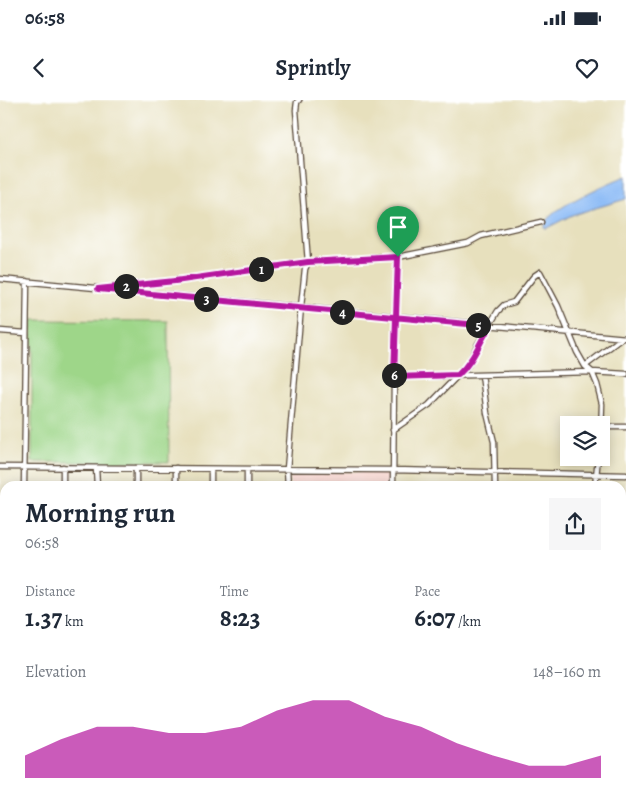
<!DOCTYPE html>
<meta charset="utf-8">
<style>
:root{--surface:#fff;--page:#f6f6f7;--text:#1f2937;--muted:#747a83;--accent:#b5179e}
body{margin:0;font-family:Alegreya,serif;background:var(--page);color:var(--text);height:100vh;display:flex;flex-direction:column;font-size:19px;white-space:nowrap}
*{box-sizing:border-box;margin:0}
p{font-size:16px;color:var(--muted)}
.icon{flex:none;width:28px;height:28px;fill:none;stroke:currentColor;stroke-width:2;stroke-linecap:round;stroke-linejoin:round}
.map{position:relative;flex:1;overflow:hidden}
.drawer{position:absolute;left:0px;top:381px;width:626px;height:321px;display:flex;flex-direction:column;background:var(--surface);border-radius:15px 15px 0 0;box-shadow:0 2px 12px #0003}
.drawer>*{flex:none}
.controls{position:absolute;left:560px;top:316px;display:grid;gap:10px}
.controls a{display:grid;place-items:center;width:50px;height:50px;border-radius:0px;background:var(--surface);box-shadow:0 2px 12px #0003;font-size:25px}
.pin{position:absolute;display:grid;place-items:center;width:42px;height:42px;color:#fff;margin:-51px -21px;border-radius:50% 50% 50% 0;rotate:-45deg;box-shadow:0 0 5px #0007}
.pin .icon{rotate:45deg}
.km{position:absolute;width:25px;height:25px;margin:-12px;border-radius:50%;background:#222;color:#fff;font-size:14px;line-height:25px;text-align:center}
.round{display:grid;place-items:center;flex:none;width:52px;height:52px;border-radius:0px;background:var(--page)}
.summary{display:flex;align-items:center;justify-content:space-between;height:85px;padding:0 25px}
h1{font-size:28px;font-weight:700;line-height:38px}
.stats{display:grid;grid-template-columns:repeat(3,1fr);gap:8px;height:85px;padding:5px 25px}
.stats div{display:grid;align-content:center}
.stats b{font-size:25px;font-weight:700}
.stats small{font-size:14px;font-weight:400}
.stats p{font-size:14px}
.chart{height:140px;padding:10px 25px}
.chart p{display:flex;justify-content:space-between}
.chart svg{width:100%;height:90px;margin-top:5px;fill:var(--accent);opacity:.7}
.status{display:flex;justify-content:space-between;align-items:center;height:35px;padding:0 25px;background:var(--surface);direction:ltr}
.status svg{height:14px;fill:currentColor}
header{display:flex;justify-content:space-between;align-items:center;height:65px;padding:0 25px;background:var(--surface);font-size:22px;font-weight:700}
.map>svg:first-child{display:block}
.built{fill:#f7d0c9}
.green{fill:#9ed689;stroke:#6c8054}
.water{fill:#8abaf6;stroke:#62728a}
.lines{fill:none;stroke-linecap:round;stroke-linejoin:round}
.minor-casing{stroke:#554536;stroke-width:7}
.minor{stroke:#fff;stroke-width:4.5}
.route-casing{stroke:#fff;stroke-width:10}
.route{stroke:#b5179e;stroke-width:6}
</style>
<div class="status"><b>06:58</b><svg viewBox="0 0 49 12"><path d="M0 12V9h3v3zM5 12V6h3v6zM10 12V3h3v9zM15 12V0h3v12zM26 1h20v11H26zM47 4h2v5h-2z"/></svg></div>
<header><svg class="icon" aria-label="back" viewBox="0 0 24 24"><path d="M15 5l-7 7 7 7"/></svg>Sprintly<svg class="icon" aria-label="heart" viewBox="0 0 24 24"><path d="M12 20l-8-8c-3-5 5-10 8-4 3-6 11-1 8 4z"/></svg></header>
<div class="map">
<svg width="626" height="702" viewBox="0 0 626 702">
<rect width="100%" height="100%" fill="#fff"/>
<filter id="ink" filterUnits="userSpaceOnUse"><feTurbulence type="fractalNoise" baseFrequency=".02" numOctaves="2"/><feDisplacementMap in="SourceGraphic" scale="10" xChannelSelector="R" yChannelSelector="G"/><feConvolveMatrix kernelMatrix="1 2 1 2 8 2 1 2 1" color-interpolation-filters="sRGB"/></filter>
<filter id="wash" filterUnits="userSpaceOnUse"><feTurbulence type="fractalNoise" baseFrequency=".0096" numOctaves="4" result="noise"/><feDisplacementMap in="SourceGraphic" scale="20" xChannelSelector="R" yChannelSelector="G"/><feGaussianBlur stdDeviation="1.12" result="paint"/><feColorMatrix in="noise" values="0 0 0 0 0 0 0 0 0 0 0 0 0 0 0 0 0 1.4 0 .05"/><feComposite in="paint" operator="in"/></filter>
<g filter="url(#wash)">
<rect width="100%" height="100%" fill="#e7e0bd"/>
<path class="built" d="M290,372H390L391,386H290Z"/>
<path class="green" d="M32,220L168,221L169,362H32Z"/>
<path class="water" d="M626,76V99L572,115L547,128H544C540,112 611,82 626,76Z"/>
</g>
<g filter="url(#ink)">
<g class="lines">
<defs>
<path id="minor" d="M0,179L626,238
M109,188L175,181L308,162L398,157L468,143L481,136L541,122
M0,231L26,233
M585,266L622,238
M482,275L487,313L494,342L495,386
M394,277L592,272L626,274
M602,327H626
M393,330L429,305L468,265L478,244L498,211L504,205L514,202L534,176L540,172L558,206L577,252L585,266L592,272L597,284L602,304L601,334
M0,367L393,370L626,375
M63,367V386
M96,368L97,386
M136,368V386
M211,369V386
M247,369V386
M24,386L27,181
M176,386V368
M288,386L287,369L301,207L305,169L308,162L296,10L297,2L299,0
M393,386L394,277L398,157
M595,386L598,358
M621,417L626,413
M0,421H5
M621,447H626
M0,472H5
M0,523H5
M621,531L626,512
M0,568L5,569
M621,572H626
M0,607H5
M621,611H626
M0,650H5
M621,654H626
M0,691H5
M621,696H626
M393,698V702
M22,702V698
M174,702V698
M349,702V698
M603,702V698"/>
</defs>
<use href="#minor" class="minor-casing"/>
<use href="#minor" class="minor"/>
</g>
</g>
<g class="lines" filter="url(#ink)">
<defs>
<path id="route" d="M398,157L308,162L175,181L98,189C228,201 359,214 490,226C478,245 474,260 458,275L394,277L398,157"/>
</defs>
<use href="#route" class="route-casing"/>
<use href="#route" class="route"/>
</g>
</svg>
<div class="controls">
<a><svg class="icon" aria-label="layers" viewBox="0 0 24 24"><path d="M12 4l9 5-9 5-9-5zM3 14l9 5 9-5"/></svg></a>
</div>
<div class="pin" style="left:398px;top:157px;background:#1e9e55"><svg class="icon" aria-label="arrive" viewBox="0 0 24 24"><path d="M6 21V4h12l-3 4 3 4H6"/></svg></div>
<b class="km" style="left:261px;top:169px">1</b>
<b class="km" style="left:126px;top:186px">2</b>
<b class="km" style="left:206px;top:199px">3</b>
<b class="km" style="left:342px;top:212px">4</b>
<b class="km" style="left:478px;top:225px">5</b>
<b class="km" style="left:394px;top:275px">6</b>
<section class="drawer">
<div class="summary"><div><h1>Morning run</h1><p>06:58</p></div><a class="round"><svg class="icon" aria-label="share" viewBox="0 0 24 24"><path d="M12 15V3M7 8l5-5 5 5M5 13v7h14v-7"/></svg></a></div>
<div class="stats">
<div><p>Distance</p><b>1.37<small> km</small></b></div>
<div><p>Time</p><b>8:23</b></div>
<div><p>Pace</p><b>6:07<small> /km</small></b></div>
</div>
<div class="chart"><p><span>Elevation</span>148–160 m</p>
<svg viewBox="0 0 160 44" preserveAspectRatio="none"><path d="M0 44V33L10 25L20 19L30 19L40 22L50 22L60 19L70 11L80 6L90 6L100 14L110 19L120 27L130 33L140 38L150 38L160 33V44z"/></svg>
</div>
</section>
</div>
